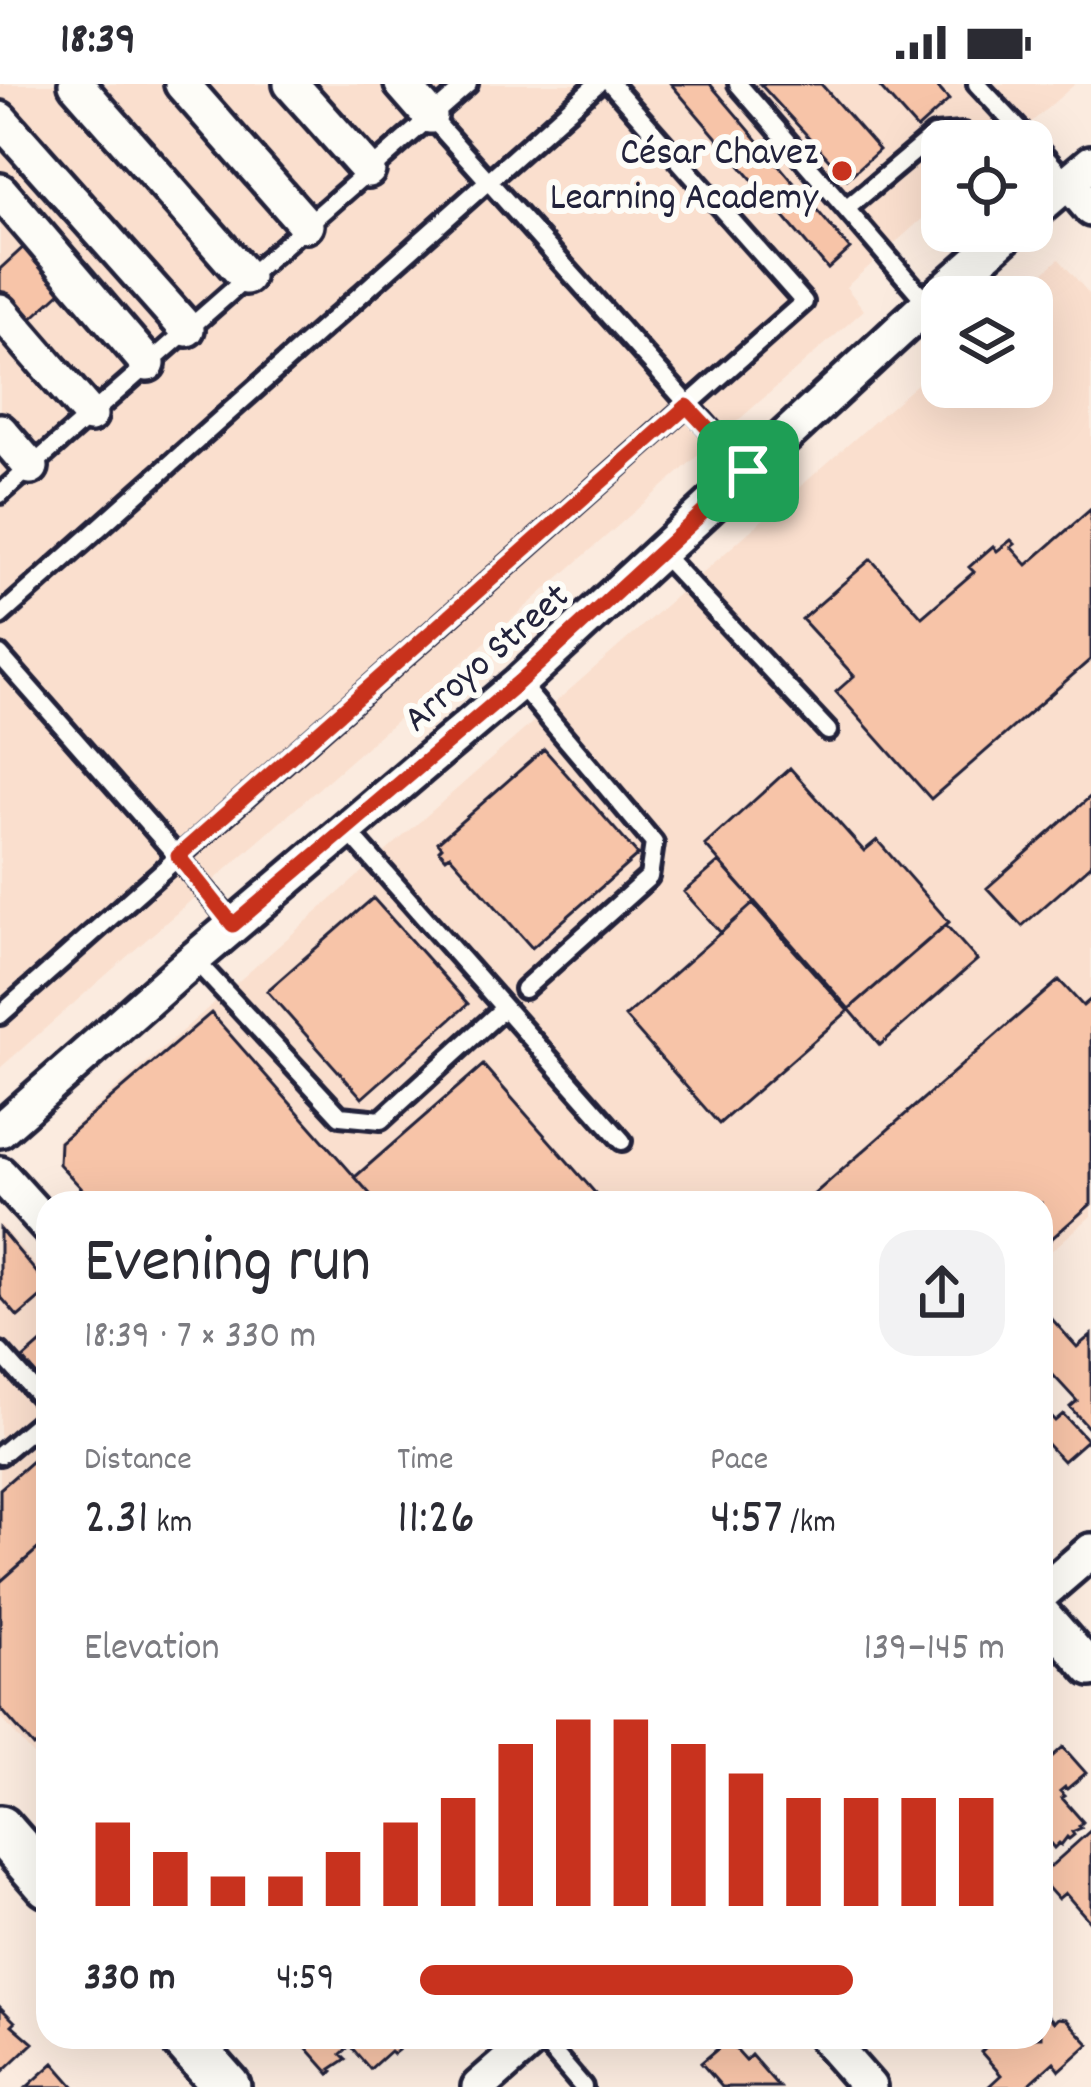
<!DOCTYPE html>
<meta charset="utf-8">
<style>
:root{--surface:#fff;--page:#f2f2f3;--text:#2b2b33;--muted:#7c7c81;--accent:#c8321e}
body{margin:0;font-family:Dekko,sans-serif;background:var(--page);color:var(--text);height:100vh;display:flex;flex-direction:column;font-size:45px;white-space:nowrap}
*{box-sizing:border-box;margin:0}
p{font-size:39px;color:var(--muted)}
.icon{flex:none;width:66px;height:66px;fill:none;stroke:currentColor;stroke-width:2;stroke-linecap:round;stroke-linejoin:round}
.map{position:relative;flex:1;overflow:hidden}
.details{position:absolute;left:36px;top:1107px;width:1017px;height:858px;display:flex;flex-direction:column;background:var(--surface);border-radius:36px;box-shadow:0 12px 48px #0002}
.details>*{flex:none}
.buttons{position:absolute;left:921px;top:36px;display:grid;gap:24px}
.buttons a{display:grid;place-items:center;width:132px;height:132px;border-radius:24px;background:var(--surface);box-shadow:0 12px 48px #0002;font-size:60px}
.pin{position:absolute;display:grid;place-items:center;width:102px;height:102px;color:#fff;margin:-51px;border-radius:24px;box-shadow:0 6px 18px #0006}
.round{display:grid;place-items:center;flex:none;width:126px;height:126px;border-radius:36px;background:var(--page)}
.summary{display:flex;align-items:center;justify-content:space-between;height:204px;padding:0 48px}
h1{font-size:66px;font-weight:600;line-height:90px}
.stats{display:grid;grid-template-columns:repeat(3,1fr);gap:18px;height:204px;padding:12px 48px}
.stats div{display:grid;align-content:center}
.stats b{font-size:51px;font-weight:600}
.stats small{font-size:33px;font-weight:400}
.stats p{font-size:33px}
.chart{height:336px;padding:24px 48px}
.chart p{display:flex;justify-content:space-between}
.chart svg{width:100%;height:216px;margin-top:12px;stroke:var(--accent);stroke-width:6}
ul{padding:0 48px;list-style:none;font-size:39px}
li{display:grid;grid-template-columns:192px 144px 1fr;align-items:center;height:90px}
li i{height:30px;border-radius:15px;background:var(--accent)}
.status{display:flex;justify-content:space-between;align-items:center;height:84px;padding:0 60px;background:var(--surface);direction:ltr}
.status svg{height:33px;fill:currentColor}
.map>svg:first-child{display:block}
.built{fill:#fadfce}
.building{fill:#f7c4a8;stroke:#22223b;stroke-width:3}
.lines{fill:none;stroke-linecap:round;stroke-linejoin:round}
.lane-casing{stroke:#22223b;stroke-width:26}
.street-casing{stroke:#22223b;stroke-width:42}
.secondary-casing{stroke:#22223b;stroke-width:54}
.lane{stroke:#fdfcf7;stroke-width:16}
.street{stroke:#fdfcf7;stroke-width:33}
.secondary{stroke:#fdfcf7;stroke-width:45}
.route-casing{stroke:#fff;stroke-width:24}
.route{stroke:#c8321e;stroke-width:15}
.poi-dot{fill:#c8321e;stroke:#fdfcf7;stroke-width:4.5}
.labels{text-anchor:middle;stroke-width:12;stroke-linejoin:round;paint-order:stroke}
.poi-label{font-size:39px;fill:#22223b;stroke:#fdfcf7;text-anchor:end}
.street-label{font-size:39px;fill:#22223b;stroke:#fdfcf7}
</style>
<div class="status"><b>18:39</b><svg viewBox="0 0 49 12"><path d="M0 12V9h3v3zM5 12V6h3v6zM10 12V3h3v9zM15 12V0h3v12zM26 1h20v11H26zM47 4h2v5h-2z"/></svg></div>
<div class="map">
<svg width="1091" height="2003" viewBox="0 0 1091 2003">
<rect width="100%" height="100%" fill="#fbebdf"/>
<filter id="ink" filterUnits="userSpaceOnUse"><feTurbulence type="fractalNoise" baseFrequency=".00833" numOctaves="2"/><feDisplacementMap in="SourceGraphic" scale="24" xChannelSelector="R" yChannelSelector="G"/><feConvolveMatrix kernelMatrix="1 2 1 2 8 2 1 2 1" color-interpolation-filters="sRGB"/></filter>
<g filter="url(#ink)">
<path class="built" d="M0,0H1075L1010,57H942V117L846,203L864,226L0,984Z
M1059,175L1091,212V1132L1041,1176V1119H95L58,1076L56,1068L57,1057L942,278V303H1032V213H1016Z
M0,1140L48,1196V1687L0,1633Z"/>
<path class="building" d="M671,0H710L850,165L828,185Z
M760,0H821L879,66L847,95Z
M877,0H935L949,16L917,45Z
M26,161L65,204L26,240L0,213V185Z
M1091,425V575L931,715L836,608L854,592L802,535L871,475L922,533L974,488L969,483L993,462L997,467L1011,456L1015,460L1011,463L1027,481Z
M544,665L638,771L532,864L450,771L446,774L439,766L442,763L438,758Z
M790,684L864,767L877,756L949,838L849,925L705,761Z
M1091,712V781L1022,842L987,804Z
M719,778L755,818L721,849L684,808Z
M373,814L468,920L362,1014L267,907Z
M753,820L848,927L719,1040L625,933Z
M946,841L977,876L880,961L849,925Z
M1059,896L1083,922L1091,915V1120L1041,1164V1119H804Z
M211,929L355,1093L378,1119H95L59,1080L60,1058Z
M483,981L604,1119H378L355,1093Z
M0,1145L48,1202V1207L18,1233L0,1212Z
M1051,1234L1077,1263L1091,1251V1347L1070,1323L1077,1317L1053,1291L1047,1296L1041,1288V1242Z
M48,1253V1304L23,1275Z
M1041,1322L1055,1337L1063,1330L1087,1356L1063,1377L1046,1359L1041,1363Z
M47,1364L48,1456L0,1498V1405Z
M48,1456V1651L34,1663L0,1624V1498Z
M1063,1663L1086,1689L1067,1705L1065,1703L1060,1707L1065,1712L1062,1714L1083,1738L1079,1742L1081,1744L1072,1748L1074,1751L1069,1755L1067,1753L1061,1761L1059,1759L1054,1764L1041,1748V1677L1044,1680Z
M1091,1746V1839L1065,1809L1058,1815L1041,1796V1791Z
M0,1923L15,1938L12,1941L33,1959L0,1990Z
M1041,1924L1054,1938L1058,1934L1066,1935L1089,1960L1060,1986L1054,1978L1026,2003H988L1001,1991L981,1968L986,1963L984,1962L994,1953H1041Z
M297,1953H386L398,1966L393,1970L390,1967L370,1985L350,1962L341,1970L346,1975L331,1985L333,1987L330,1990Z
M728,1956L746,1976L751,1971L779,2003H722L701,1979Z
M54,1979L75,2003H27Z"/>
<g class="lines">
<defs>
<path id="lane" d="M738,0L846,125L934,51L963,49L972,57
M977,0L1030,57
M430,32L748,387
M1032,59L1068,98
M846,125L928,220
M0,410L468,0
M661,469L828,647
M0,532L597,0
M0,571L178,773L234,841
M519,599L654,759L649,793L524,905
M347,746L622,1057
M194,875L340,1032L381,1036L503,925
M0,931L804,218L611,0
M0,1268L48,1322
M0,1371L48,1331
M540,1953L583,2003"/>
<path id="street" d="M76,0L246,193
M182,0L306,141
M291,0L368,86
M402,0L430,32
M0,35L187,245
M1068,98L1091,125
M0,107L148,280
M1032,129L1091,79
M0,227L90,331
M0,347L31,383
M0,1046L194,875L519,599L928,220L1011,147
M0,1090L48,1143
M1041,1510L1091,1467
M1041,1528L1091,1585
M825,1953L869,2003
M479,2003L536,1953"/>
<path id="secondary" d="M0,1745L48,1800
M183,1953L227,2003"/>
</defs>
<use href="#lane" class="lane-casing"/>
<use href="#street" class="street-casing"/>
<use href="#secondary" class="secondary-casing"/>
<use href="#lane" class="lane"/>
<use href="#street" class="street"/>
<use href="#secondary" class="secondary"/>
</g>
</g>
<g class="lines" filter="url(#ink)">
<defs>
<path id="route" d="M687,322L748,387L519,598L233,841L178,772Z"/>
</defs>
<use href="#route" class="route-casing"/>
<use href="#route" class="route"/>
</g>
<circle class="poi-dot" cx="842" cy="87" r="12"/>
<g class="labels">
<g class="poi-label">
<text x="818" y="79">César Chavez<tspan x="818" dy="45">Learning Academy</tspan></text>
</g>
<g class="street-label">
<text transform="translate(484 571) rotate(-41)" y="14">Arroyo Street</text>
</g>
</g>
</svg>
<div class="buttons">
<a><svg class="icon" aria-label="locate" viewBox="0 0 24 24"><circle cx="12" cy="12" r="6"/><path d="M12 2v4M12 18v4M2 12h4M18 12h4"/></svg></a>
<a><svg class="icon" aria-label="layers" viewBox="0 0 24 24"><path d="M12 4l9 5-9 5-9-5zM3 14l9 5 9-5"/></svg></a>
</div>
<div class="pin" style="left:748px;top:387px;background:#1e9e55"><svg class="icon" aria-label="arrive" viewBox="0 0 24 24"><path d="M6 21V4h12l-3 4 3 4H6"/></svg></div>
<section class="details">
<div class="summary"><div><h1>Evening run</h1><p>18:39 · 7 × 330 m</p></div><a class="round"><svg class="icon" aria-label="share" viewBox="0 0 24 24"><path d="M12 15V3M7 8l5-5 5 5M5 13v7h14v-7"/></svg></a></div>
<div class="stats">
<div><p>Distance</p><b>2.31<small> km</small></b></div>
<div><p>Time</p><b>11:26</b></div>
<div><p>Pace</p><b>4:57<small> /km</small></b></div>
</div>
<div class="chart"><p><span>Elevation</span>139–145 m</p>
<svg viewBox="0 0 160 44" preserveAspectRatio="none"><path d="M5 44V27M15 44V33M25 44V38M35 44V38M45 44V33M55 44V27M65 44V22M75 44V11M85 44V6M95 44V6M105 44V11M115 44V17M125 44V22M135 44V22M145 44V22M155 44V22"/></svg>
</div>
<ul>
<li><b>330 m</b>4:59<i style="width:74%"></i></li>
</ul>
</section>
</div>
